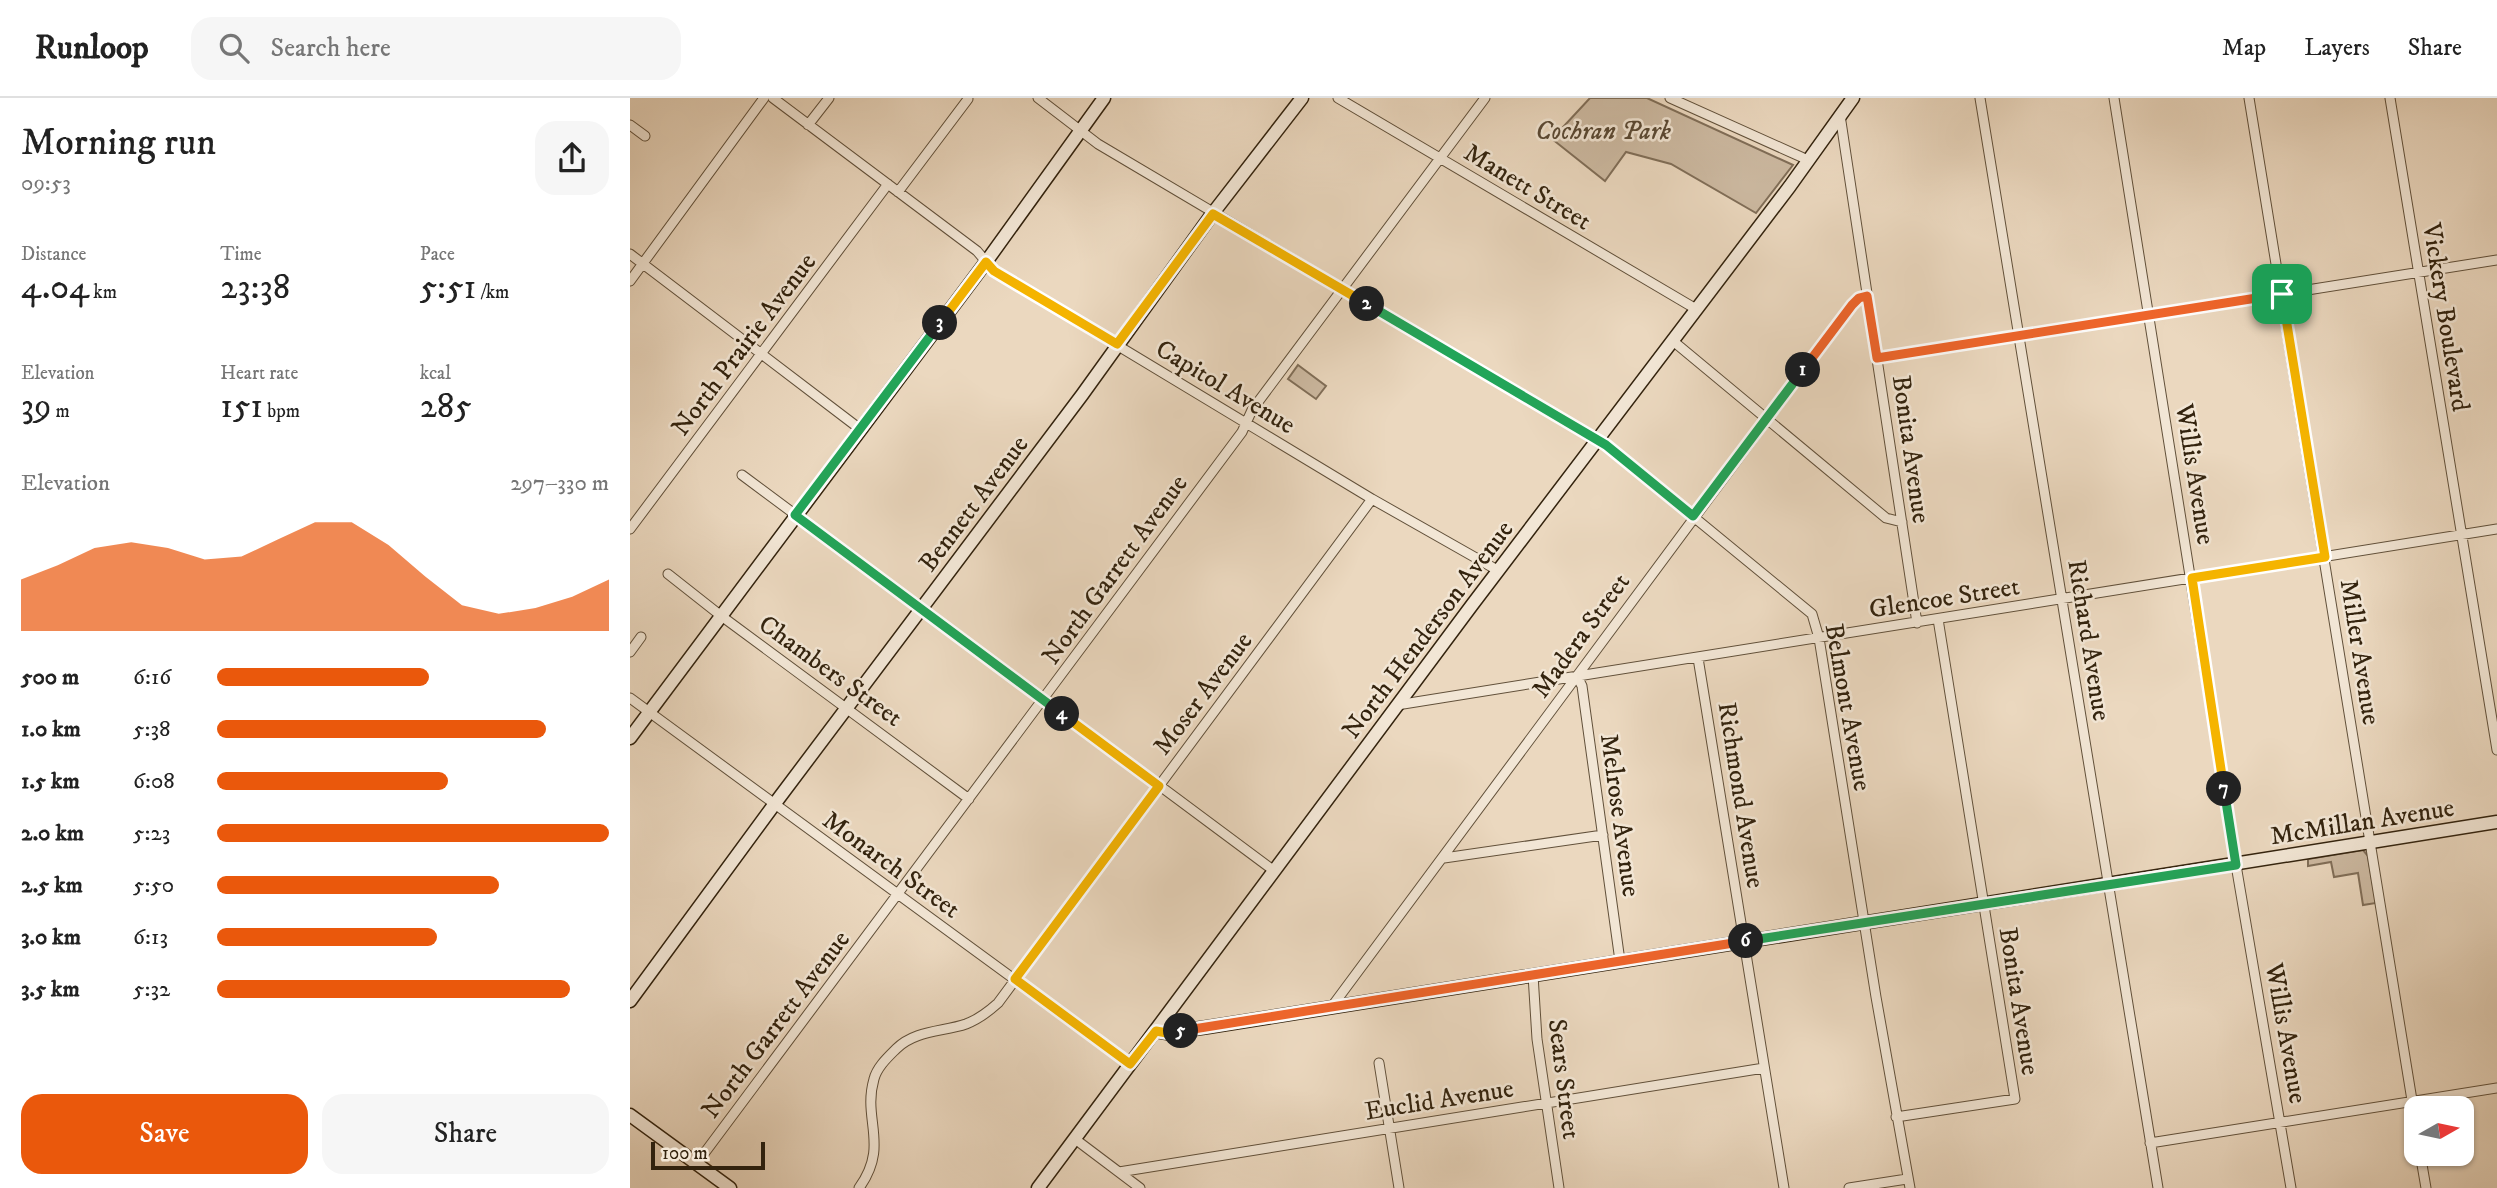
<!DOCTYPE html>
<meta charset="utf-8">
<style>
:root{--surface:#fff;--page:#f6f6f6;--text:#222;--muted:#767676;--line:#e0e0e0;--accent:#ea580c}
body{margin:0;font-family:"IM FELL DW Pica",serif;background:var(--page);color:var(--text);height:100vh;display:flex;flex-direction:column;font-size:26px;white-space:nowrap}
*{box-sizing:border-box;margin:0}
p{font-size:23px;color:var(--muted)}
.icon{flex:none;width:38px;height:38px;fill:none;stroke:currentColor;stroke-width:2;stroke-linecap:round;stroke-linejoin:round}
.map{position:relative;flex:1;overflow:hidden}
.panel{display:flex;flex-direction:column;background:var(--surface);width:630px}
.panel>*{flex:none}
.needle{width:46px;rotate:81deg}
.tools{position:absolute;left:1774px;top:998px;display:grid;gap:14px}
.tools a{display:grid;place-items:center;width:70px;height:70px;border-radius:14px;background:var(--surface);box-shadow:0 2px 5px #0004;font-size:35px}
.scale{position:absolute;left:21px;bottom:18px;width:114px;box-sizing:border-box;padding-left:7px;border:4px solid #33230e;border-top:0;font-size:19px;line-height:24px;white-space:nowrap;color:#33230e;-webkit-text-stroke:5px #f2e6d5;paint-order:stroke}
.pin{position:absolute;display:grid;place-items:center;width:60px;height:60px;color:#fff;margin:-30px;border-radius:14px;box-shadow:0 4px 10px #0006}
.km{position:absolute;width:35px;height:35px;margin:-18px;border-radius:50%;background:#222;color:#fff;font-size:19px;line-height:35px;text-align:center}
.round{display:grid;place-items:center;flex:none;width:74px;height:74px;border-radius:21px;background:var(--page)}
.headline{display:flex;align-items:center;justify-content:space-between;height:119px;padding:0 21px}
h1{font-size:38px;font-weight:600;line-height:52px}
.figures{display:grid;grid-template-columns:repeat(3,1fr);gap:10px;height:119px;padding:7px 21px}
.figures div{display:grid;align-content:center}
.figures b{font-size:35px;font-weight:600}
.figures small{font-size:19px;font-weight:400}
.figures p{font-size:19px}
.chart{height:196px;padding:14px 21px}
.chart p{display:flex;justify-content:space-between}
.chart svg{width:100%;height:126px;margin-top:7px;fill:var(--accent);opacity:.7}
.primary-button{display:flex;gap:14px;margin-top:auto;padding:14px 21px}
.primary-button a{flex:1;height:80px;border-radius:21px;background:var(--accent);color:#fff;font-size:28px;font-weight:600;line-height:80px;text-align:center}
.primary-button a+a{background:var(--page);color:var(--text)}
ul{padding:0 21px;list-style:none;font-size:23px}
li{display:grid;grid-template-columns:112px 84px 1fr;align-items:center;height:52px}
li i{height:18px;border-radius:9px;background:var(--accent)}
header{display:flex;align-items:center;gap:42px;box-sizing:border-box;height:98px;padding:0 35px;background:var(--surface);border-bottom:2px solid var(--line)}
header strong{font-size:33px}
nav{display:flex;gap:38px;margin-inline-start:auto;font-size:24px}
.search{width:490px;height:63px;background:var(--page);display:flex;align-items:center;gap:18px;box-sizing:border-box;padding:0 24px;border-radius:21px;color:var(--muted);font-size:26px}
main{display:flex;flex:1;min-height:0}
.map>svg:first-child{display:block}
.green{fill:#ccb9a1;stroke:#806e58;stroke-width:2}
.lines{fill:none;stroke-linecap:round;stroke-linejoin:round}
.street-casing{stroke:#61503a;stroke-width:11}
.secondary-casing{stroke:#33230e;stroke-width:15}
.street{stroke:#f2e6d5;stroke-width:9}
.secondary{stroke:#f2e6d5;stroke-width:12}
.split-1-casing{stroke:#fff;stroke-width:14}
.split-2-casing{stroke:#fff;stroke-width:14}
.split-3-casing{stroke:#fff;stroke-width:14}
.split-4-casing{stroke:#fff;stroke-width:14}
.split-5-casing{stroke:#fff;stroke-width:14}
.split-6-casing{stroke:#fff;stroke-width:14}
.split-7-casing{stroke:#fff;stroke-width:14}
.split-8-casing{stroke:#fff;stroke-width:14}
.split-1{stroke:#f0652b;stroke-width:9}
.split-2{stroke:#22a559;stroke-width:9}
.split-3{stroke:#f5b400;stroke-width:9}
.split-4{stroke:#22a559;stroke-width:9}
.split-5{stroke:#f5b400;stroke-width:9}
.split-6{stroke:#f0652b;stroke-width:9}
.split-7{stroke:#22a559;stroke-width:9}
.split-8{stroke:#f5b400;stroke-width:9}
.labels{text-anchor:middle;stroke-width:5;stroke-linejoin:round;paint-order:stroke}
.park-label{font-size:26px;font-style:italic;fill:#594833;stroke:#f2e6d5}
.street-label{font-size:26px;fill:#33230e;stroke:#f2e6d5}
</style>
<header>
<strong>Runloop</strong>
<div class="search"><svg class="icon" aria-label="search" viewBox="0 0 24 24"><circle cx="10" cy="10" r="6"/><path d="M15 15l6 6"/></svg>Search here</div>
<nav><a>Map</a><a>Layers</a><a>Share</a></nav>
</header>
<main>
<section class="panel">
<div class="headline"><div><h1>Morning run</h1><p>09:53</p></div><a class="round"><svg class="icon" aria-label="share" viewBox="0 0 24 24"><path d="M12 15V3M7 8l5-5 5 5M5 13v7h14v-7"/></svg></a></div>
<div class="figures">
<div><p>Distance</p><b>4.04<small> km</small></b></div>
<div><p>Time</p><b>23:38</b></div>
<div><p>Pace</p><b>5:51<small> /km</small></b></div>
</div>
<div class="figures">
<div><p>Elevation</p><b>39<small> m</small></b></div>
<div><p>Heart rate</p><b>151<small> bpm</small></b></div>
<div><p>kcal</p><b>285</b></div>
</div>
<div class="chart"><p><span>Elevation</span>297–330 m</p>
<svg viewBox="0 0 160 44" preserveAspectRatio="none"><path d="M0 44V26L10 21L20 15L30 13L40 15L50 19L60 18L70 12L80 6L90 6L100 14L110 25L120 35L130 38L140 36L150 32L160 26V44z"/></svg>
</div>
<ul>
<li><b>500 m</b>6:16<i style="width:54%"></i></li>
<li><b>1.0 km</b>5:38<i style="width:84%"></i></li>
<li><b>1.5 km</b>6:08<i style="width:59%"></i></li>
<li><b>2.0 km</b>5:23<i style="width:100%"></i></li>
<li><b>2.5 km</b>5:50<i style="width:72%"></i></li>
<li><b>3.0 km</b>6:13<i style="width:56%"></i></li>
<li><b>3.5 km</b>5:32<i style="width:90%"></i></li>
</ul>
<div class="primary-button"><a>Save</a><a>Share</a></div>
</section>
<div class="map">
<svg width="1867" height="1090" viewBox="0 0 1867 1090">
<rect width="100%" height="100%" fill="#ebd8bf"/>
<filter id="stains"><feTurbulence type="fractalNoise" baseFrequency=".00286" numOctaves="4"/><feColorMatrix values="0 0 0 0 .2 0 0 0 0 .09 0 0 0 0 .02 0 0 0 .5 -.17"/></filter>
<radialGradient id="worn" r=".72"><stop offset=".6" stop-color="#630" stop-opacity="0"/><stop offset="1" stop-color="#630" stop-opacity=".3"/></radialGradient>
<path class="green" d="M960,0H1017L1163,67L1126,115L1041,66L996,54L975,83L922,41Z
M668,267L696,288L686,301L658,281Z
M1733,752L1738,758L1746,805L1733,807L1728,775L1704,779L1701,764L1678,768V761Z"/>
<g class="lines">
<defs>
<path id="street" d="M143,0L347,153L364,173L742,401L869,473
M408,0L468,46L976,347L1182,516L1189,540L1246,899L1280,1090
M708,0L1066,211
M1040,0L1178,62
M1350,0L1528,1090
M1484,0L1606,767L1661,1090
M1619,0L1787,1033
M1760,0L1867,652
M1210,17L1287,525
M0,27L15,38
M178,27L199,0
M268,94L338,1
M0,156L230,331
M0,183L134,0
M1043,243L1256,420L1272,424
M1247,260L1867,162
M112,377L643,772
M0,431L258,86
M38,476L90,517L339,701
M0,554L11,539
M1068,560L1154,1090
M947,578L952,588L990,863
M0,600L500,966
M767,607L1867,431
M814,760L973,737
M903,877L907,941L929,1090
M703,907L1222,207L1229,200L1237,198
M749,965L769,1090
M1266,1019L1385,1001L1308,521
M445,1041L510,1090
M1520,1045L1867,990
M1790,1055L1796,1090
M67,1065L612,334L622,312L855,0
M489,1074L1134,970
M229,1090C260,1047 232,1022 244,981C247,969 258,959 266,951C285,932 313,934 336,926C349,921 358,914 368,905L742,401
M1219,1090L1277,1081"/>
<path id="secondary" d="M0,640L356,164L474,0
M0,903L149,700L452,297L583,115L672,0
M526,933L537,935L578,929L1867,724
M0,1017L100,1090
M408,1090L842,507L1160,88L1223,0"/>
</defs>
<use href="#street" class="street-casing"/>
<use href="#secondary" class="secondary-casing"/>
<use href="#street" class="street"/>
<use href="#secondary" class="secondary"/>
</g>
<g class="lines">
<defs>
<path id="split-1" d="M1173,272L1222,207L1229,200L1237,198L1247,260L1652,196"/>
<path id="split-2" d="M737,206L976,347L1063,418L1173,272"/>
<path id="split-3" d="M310,225L356,164L364,173L487,246L583,116L737,206"/>
<path id="split-4" d="M310,225L165,417L432,616"/>
<path id="split-5" d="M432,616L529,688L385,881L500,966L526,933L537,935L551,933"/>
<path id="split-6" d="M551,933L1116,843"/>
<path id="split-7" d="M1116,843L1606,767L1594,691"/>
<path id="split-8" d="M1594,691L1562,480L1695,459L1652,196"/>
</defs>
<use href="#split-1" class="split-1-casing"/>
<use href="#split-2" class="split-2-casing"/>
<use href="#split-3" class="split-3-casing"/>
<use href="#split-4" class="split-4-casing"/>
<use href="#split-5" class="split-5-casing"/>
<use href="#split-6" class="split-6-casing"/>
<use href="#split-7" class="split-7-casing"/>
<use href="#split-8" class="split-8-casing"/>
<use href="#split-1" class="split-1"/>
<use href="#split-2" class="split-2"/>
<use href="#split-3" class="split-3"/>
<use href="#split-4" class="split-4"/>
<use href="#split-5" class="split-5"/>
<use href="#split-6" class="split-6"/>
<use href="#split-7" class="split-7"/>
<use href="#split-8" class="split-8"/>
</g>
<g class="labels">
<g class="park-label">
<text x="973" y="41">Cochran Park</text>
</g>
<g class="street-label">
<text transform="translate(898 88) rotate(31)" y="9">Manett Street</text>
<text transform="translate(1817 219) rotate(81)" y="9">Vickery Boulevard</text>
<text transform="translate(113 246) rotate(-53)" y="9">North Prairie Avenue</text>
<text transform="translate(596 288) rotate(31)" y="9">Capitol Avenue</text>
<text transform="translate(1282 351) rotate(82)" y="9">Bonita Avenue</text>
<text transform="translate(1566 376) rotate(81)" y="9">Willis Avenue</text>
<text transform="translate(343 405) rotate(-53)" y="9">Bennett Avenue</text>
<text transform="translate(484 471) rotate(-54)" y="9">North Garrett Avenue</text>
<text transform="translate(1314 499) rotate(-9)" y="9">Glencoe Street</text>
<text transform="translate(797 531) rotate(-53)" y="9">North Henderson Avenue</text>
<text transform="translate(950 537) rotate(-54)" y="9">Madera Street</text>
<text transform="translate(1460 542) rotate(81)" y="9">Richard Avenue</text>
<text transform="translate(1731 554) rotate(81)" y="9">Miller Avenue</text>
<text transform="translate(201 572) rotate(36)" y="9">Chambers Street</text>
<text transform="translate(572 595) rotate(-53)" y="9">Moser Avenue</text>
<text transform="translate(1219 609) rotate(80)" y="9">Belmont Avenue</text>
<text transform="translate(1112 697) rotate(81)" y="9">Richmond Avenue</text>
<text transform="translate(991 717) rotate(82)" y="9">Melrose Avenue</text>
<text transform="translate(1732 723) rotate(-9)" y="9">McMillan Avenue</text>
<text transform="translate(262 766) rotate(36)" y="9">Monarch Street</text>
<text transform="translate(1390 903) rotate(81)" y="9">Bonita Avenue</text>
<text transform="translate(145 926) rotate(-53)" y="9">North Garrett Avenue</text>
<text transform="translate(1657 935) rotate(80)" y="9">Willis Avenue</text>
<text transform="translate(935 981) rotate(83)" y="9">Sears Street</text>
<text transform="translate(809 1001) rotate(-9)" y="9">Euclid Avenue</text>
</g>
</g>
<rect width="100%" height="100%" filter="url(#stains)"/>
<rect width="100%" height="100%" fill="url(#worn)"/>
</svg>
<div class="tools">
<a><svg class="needle" viewBox="-14 -14 28 28"><path d="M0-13l5 13h-10z" fill="#e53935"/><path d="M0 13l5-13h-10z" fill="#767676"/></svg></a>
</div>
<div class="scale">100 m</div>
<div class="pin" style="left:1652px;top:196px;background:#1e9e55"><svg class="icon" aria-label="arrive" viewBox="0 0 24 24"><path d="M6 21V4h12l-3 4 3 4H6"/></svg></div>
<b class="km" style="left:1173px;top:272px">1</b>
<b class="km" style="left:737px;top:206px">2</b>
<b class="km" style="left:310px;top:225px">3</b>
<b class="km" style="left:432px;top:616px">4</b>
<b class="km" style="left:551px;top:933px">5</b>
<b class="km" style="left:1116px;top:843px">6</b>
<b class="km" style="left:1594px;top:691px">7</b>
</div>
</main>
